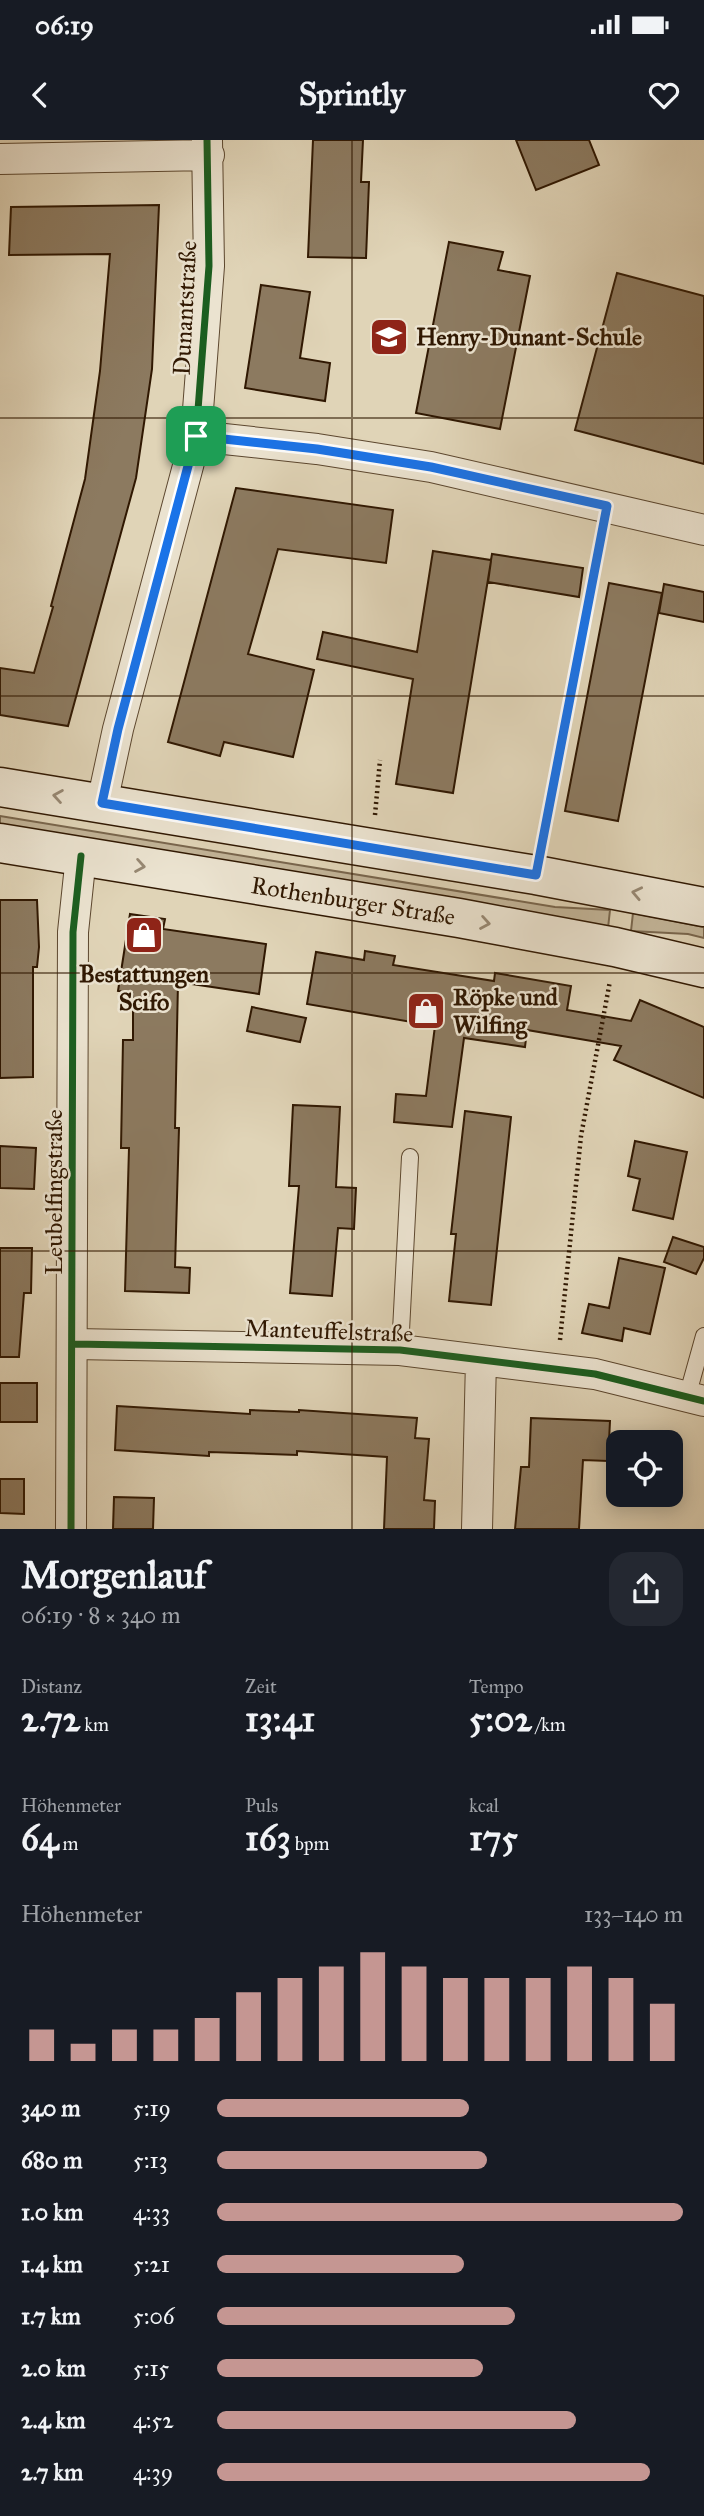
<!DOCTYPE html>
<html lang="de">
<meta charset="utf-8">
<style>
:root{--surface:#171b24;--page:#242831;--text:#f1f3f6;--muted:#9ea1a6;--accent:#c59692}
body{margin:0;font-family:"IM FELL Great Primer",serif;background:var(--page);color:var(--text);height:100vh;display:flex;flex-direction:column;font-size:26px;white-space:nowrap}
*{box-sizing:border-box;margin:0}
p{font-size:23px;color:var(--muted)}
.icon{flex:none;width:38px;height:38px;fill:none;stroke:currentColor;stroke-width:2;stroke-linecap:round;stroke-linejoin:round}
.map{position:relative;height:1389px;overflow:hidden}
.panel{display:flex;flex-direction:column;background:var(--surface);flex:1}
.panel>*{flex:none}
.tools{position:absolute;left:606px;top:1290px;display:grid;gap:14px}
.tools a{display:grid;place-items:center;width:77px;height:77px;border-radius:14px;background:var(--surface);box-shadow:0 4px 18px #0003;font-size:35px}
.pin{position:absolute;display:grid;place-items:center;width:60px;height:60px;color:#fff;margin:-30px;border-radius:14px;box-shadow:0 4px 10px #0006}
.round{display:grid;place-items:center;flex:none;width:74px;height:74px;border-radius:21px;background:var(--page)}
.summary{display:flex;align-items:center;justify-content:space-between;height:119px;padding:0 21px}
h1{font-size:38px;font-weight:800;line-height:52px}
.stats{display:grid;grid-template-columns:repeat(3,1fr);gap:10px;height:119px;padding:7px 21px}
.stats div{display:grid;align-content:center}
.stats b{font-size:35px;font-weight:800}
.stats small{font-size:19px;font-weight:400}
.stats p{font-size:19px}
.chart{height:196px;padding:14px 21px}
.chart p{display:flex;justify-content:space-between}
.chart svg{width:100%;height:126px;margin-top:7px;stroke:var(--accent);stroke-width:6}
ul{padding:0 21px;list-style:none;font-size:23px}
li{display:grid;grid-template-columns:112px 84px 1fr;align-items:center;height:52px}
li i{height:18px;border-radius:9px;background:var(--accent)}
.status{display:flex;justify-content:space-between;align-items:center;height:49px;padding:0 35px;background:var(--surface);direction:ltr}
.status svg{height:19px;fill:currentColor}
header{display:flex;justify-content:space-between;align-items:center;height:91px;padding:0 21px;background:var(--surface);font-size:32px;font-weight:800}
.map>svg:first-child{display:block}
.green{fill:#c2b498;stroke:#79664d;stroke-width:2}
.building{fill:#8c7a60;stroke:#301802;stroke-width:2}
.lines{fill:none;stroke-linecap:round;stroke-linejoin:round}
.service-casing{stroke:#5c472f;stroke-width:18}
.minor-casing{stroke:#5c472f;stroke-width:32}
.secondary-casing{stroke:#301802;stroke-width:41}
.path{stroke:#301802;stroke-width:4.5;stroke-dasharray:2 3.5;stroke-linecap:butt}
.service{stroke:#ebe3d0;stroke-width:16}
.minor{stroke:#ebe3d0;stroke-width:30}
.secondary{stroke:#ebe3d0;stroke-width:38}
.cycleway-casing{stroke:#ebe3d0;stroke-width:11}
.cycleway{stroke:#1b5e20;stroke-width:7}
.oneway{stroke:#978873}
.route-casing{stroke:#fff;stroke-width:14}
.route{stroke:#1a73e8;stroke-width:9}
.grid{fill:none;stroke:#301802;stroke-width:2;stroke-opacity:0.55}
.labels{text-anchor:middle;stroke-width:5;stroke-linejoin:round;paint-order:stroke}
.street-label{font-size:24px;fill:#301802;stroke:#ebe3d0}
.poi-label{font-size:24px;font-weight:bold;fill:#301802;stroke:#ebe3d0;text-anchor:start}
</style>
<div class="status"><b>06:19</b><svg viewBox="0 0 49 12"><path d="M0 12V9h3v3zM5 12V6h3v6zM10 12V3h3v9zM15 12V0h3v12zM26 1h20v11H26zM47 4h2v5h-2z"/></svg></div>
<header><svg class="icon" aria-label="back" viewBox="0 0 24 24"><path d="M15 5l-7 7 7 7"/></svg>Sprintly<svg class="icon" aria-label="heart" viewBox="0 0 24 24"><path d="M12 20l-8-8c-3-5 5-10 8-4 3-6 11-1 8 4z"/></svg></header>
<div class="map">
<svg width="704" height="1389" viewBox="0 0 704 1389">
<rect width="100%" height="100%" fill="#e0d4b7"/>
<filter id="stains"><feTurbulence type="fractalNoise" baseFrequency=".00286" numOctaves="4"/><feColorMatrix values="0 0 0 0 .2 0 0 0 0 .09 0 0 0 0 .02 0 0 0 .5 -.17"/></filter>
<radialGradient id="worn" r=".72"><stop offset=".6" stop-color="#630" stop-opacity="0"/><stop offset="1" stop-color="#630" stop-opacity=".3"/></radialGradient>
<path class="green" d="M0,676L555,767L610,770L608,788L0,687Z
M633,773L704,787V798L688,794L631,791Z"/>
<path class="building" d="M313,0H363L361,42H369L366,118L308,117Z
M516,0H589L599,25L536,50Z
M159,65L152,229L136,338L68,586L0,575V528L34,533L53,467L51,466L85,339L100,231L110,114L9,115L11,67Z
M449,102L503,112L498,130L530,136L500,289L416,273Z
M617,133L704,156V324L575,290Z
M261,145L310,152L300,218L330,223L325,261L245,248Z
M236,348L393,370L386,423L278,409L248,514L314,530L293,617L224,602L220,616L168,602Z
M433,411L491,420L492,414L583,428L579,457L488,442L491,421L453,653L396,644L413,539L317,519L323,492L417,512Z
M609,443L662,453L618,681L565,671Z
M664,444L704,452V482L659,473Z
M0,760H37L39,807L37,827H33V937L0,938Z
M130,774L165,779L163,789L266,804L259,854L178,842L175,988H179L175,1127L190,1128L189,1153L125,1151L129,1008H121L123,900H133V853L118,851Z
M365,811L395,816L393,825L494,841L495,833L571,846L567,870L631,881L640,860L704,887V958L614,920L621,906L527,890L525,907L464,898L452,987L394,982L396,954L426,956L435,886L307,864L316,812L364,820Z
M252,867L306,878L300,902L247,891Z
M293,965L340,967L336,1047L356,1048L354,1089L338,1088L332,1156L290,1153L299,1046H289Z
M465,971L511,977L491,1165L449,1161L456,1094H451Z
M635,1001L687,1012L673,1079L633,1070L640,1039L628,1036Z
M0,1006L36,1008L34,1049L0,1048Z
M673,1097L704,1107V1118L696,1134L664,1122Z
M0,1108H32L31,1153H24L19,1217H0Z
M619,1118L665,1128L650,1194L624,1188L622,1201L582,1193L589,1164L609,1168Z
M0,1243H37V1282H0Z
M117,1266L250,1274V1270L299,1272V1270L417,1278L415,1298L429,1299L424,1360L435,1361L434,1389H384L387,1317L297,1311V1315L209,1312V1316L115,1310Z
M531,1278L610,1281L608,1321L583,1320L579,1389H515L521,1327H529Z
M0,1339H24V1374L0,1373Z
M114,1357L154,1358L153,1389H113Z"/>
<g class="lines">
<defs>
<path id="service" d="M400,1210L410,1017
M687,1257L704,1196"/>
<path id="minor" d="M0,19L209,15
M196,296L317,309L431,327L704,390
M102,663L118,589L196,296L209,126L207,0
M74,1204L400,1210L595,1234L704,1261
M71,1389L73,792L81,716
M477,1389L481,1220"/>
<path id="secondary" d="M0,647L536,735L704,767
M0,703L459,778L615,807L704,828"/>
</defs>
<use href="#service" class="service-casing"/>
<use href="#minor" class="minor-casing"/>
<use href="#secondary" class="secondary-casing"/>
<path class="path" d="M375,675L380,620
M542,702L601,395
M560,1200L581,996L610,841"/>
<use href="#service" class="service"/>
<use href="#minor" class="minor"/>
<use href="#secondary" class="secondary"/>
<defs>
<path id="cycleway" d="M102,663L118,589L196,296L209,126L207,0
M74,1204L400,1210L595,1234L704,1261
M71,1389L73,792L81,716"/>
</defs>
<use href="#cycleway" class="cycleway-casing"/>
<use href="#cycleway" class="cycleway"/>
</g>
<defs><path id="oneway-chevron" d="M-2-3.5L2.5 0L-2 3.5" fill="none" stroke-width="1.6" stroke-linecap="round" stroke-linejoin="round" transform="scale(1.75)"/></defs>
<g class="oneway">
<use href="#oneway-chevron" transform="translate(58 656) rotate(-171)"/>
<use href="#oneway-chevron" transform="translate(140 726) rotate(10)"/>
<use href="#oneway-chevron" transform="translate(637 753) rotate(-168)"/>
<use href="#oneway-chevron" transform="translate(485 783) rotate(10)"/>
</g>
<g class="lines">
<defs>
<path id="route" d="M196,296L317,309L431,327L607,366L536,735L102,663L118,589Z"/>
</defs>
<use href="#route" class="route-casing"/>
<use href="#route" class="route"/>
</g>
<path class="grid" d="M352,0V1389M0,278H704M0,556H704M0,833H704M0,1111H704"/>
<defs>
<symbol id="school-square" viewBox="-11 -11 22 22"><rect x="-9" y="-9" width="18" height="18" rx="4" fill="#8f2418" stroke="#ebe3d0"/><path d="M0-5L7-2L0 1L-7-2ZM-4 1L0 2.5L4 1V4Q0 6-4 4Z" fill="#fff"/></symbol>
<symbol id="shop-square" viewBox="-11 -11 22 22"><rect x="-9" y="-9" width="18" height="18" rx="4" fill="#8f2418" stroke="#ebe3d0"/><path d="M-5-2.5h2.3a2.7 3.5 0 0 1 5.4 0H5L5.5 6h-11ZM-1.5-2.5h3a1.5 2.3 0 0 0-3 0Z" fill="#fff"/></symbol>
</defs>
<g fill-rule="evenodd">
<use href="#school-square" x="367" y="175" width="44" height="44"/>
<use href="#shop-square" x="122" y="773" width="44" height="44"/>
<use href="#shop-square" x="404" y="849" width="44" height="44"/>
</g>
<g class="labels">
<g class="street-label">
<text transform="translate(185 168) rotate(-87)" y="8">Dunantstraße</text>
<text transform="translate(353 761) rotate(9)" y="8">Rothenburger Straße</text>
<text transform="translate(54 1052) rotate(-90)" y="8">Leubelfingstraße</text>
<text transform="translate(329 1191) rotate(2)" y="8">Manteuffelstraße</text>
</g>
<g class="poi-label">
<text x="416" y="205">Henry-Dunant-Schule</text>
<text x="144" y="842" text-anchor="middle">Bestattungen<tspan x="144" dy="28">Scifo</tspan></text>
<text x="453" y="865">Röpke und<tspan x="453" dy="28">Wilfing</tspan></text>
</g>
</g>
<rect width="100%" height="100%" filter="url(#stains)"/>
<rect width="100%" height="100%" fill="url(#worn)"/>
</svg>
<div class="tools">
<a><svg class="icon" aria-label="locate" viewBox="0 0 24 24"><circle cx="12" cy="12" r="6"/><path d="M12 2v4M12 18v4M2 12h4M18 12h4"/></svg></a>
</div>
<div class="pin" style="left:196px;top:296px;background:#1e9e55"><svg class="icon" aria-label="arrive" viewBox="0 0 24 24"><path d="M6 21V4h12l-3 4 3 4H6"/></svg></div>
</div>
<section class="panel">
<div class="summary"><div><h1>Morgenlauf</h1><p>06:19 · 8 × 340 m</p></div><a class="round"><svg class="icon" aria-label="share" viewBox="0 0 24 24"><path d="M12 15V3M7 8l5-5 5 5M5 13v7h14v-7"/></svg></a></div>
<div class="stats">
<div><p>Distanz</p><b>2.72<small> km</small></b></div>
<div><p>Zeit</p><b>13:41</b></div>
<div><p>Tempo</p><b>5:02<small> /km</small></b></div>
</div>
<div class="stats">
<div><p>Höhenmeter</p><b>64<small> m</small></b></div>
<div><p>Puls</p><b>163<small> bpm</small></b></div>
<div><p>kcal</p><b>175</b></div>
</div>
<div class="chart"><p><span>Höhenmeter</span>133–140 m</p>
<svg viewBox="0 0 160 44" preserveAspectRatio="none"><path d="M5 44V33M15 44V38M25 44V33M35 44V33M45 44V29M55 44V20M65 44V15M75 44V11M85 44V6M95 44V11M105 44V15M115 44V15M125 44V15M135 44V11M145 44V15M155 44V24"/></svg>
</div>
<ul>
<li><b>340 m</b>5:19<i style="width:54%"></i></li>
<li><b>680 m</b>5:13<i style="width:58%"></i></li>
<li><b>1.0 km</b>4:33<i style="width:100%"></i></li>
<li><b>1.4 km</b>5:21<i style="width:53%"></i></li>
<li><b>1.7 km</b>5:06<i style="width:64%"></i></li>
<li><b>2.0 km</b>5:15<i style="width:57%"></i></li>
<li><b>2.4 km</b>4:52<i style="width:77%"></i></li>
<li><b>2.7 km</b>4:39<i style="width:93%"></i></li>
</ul>
</section>
